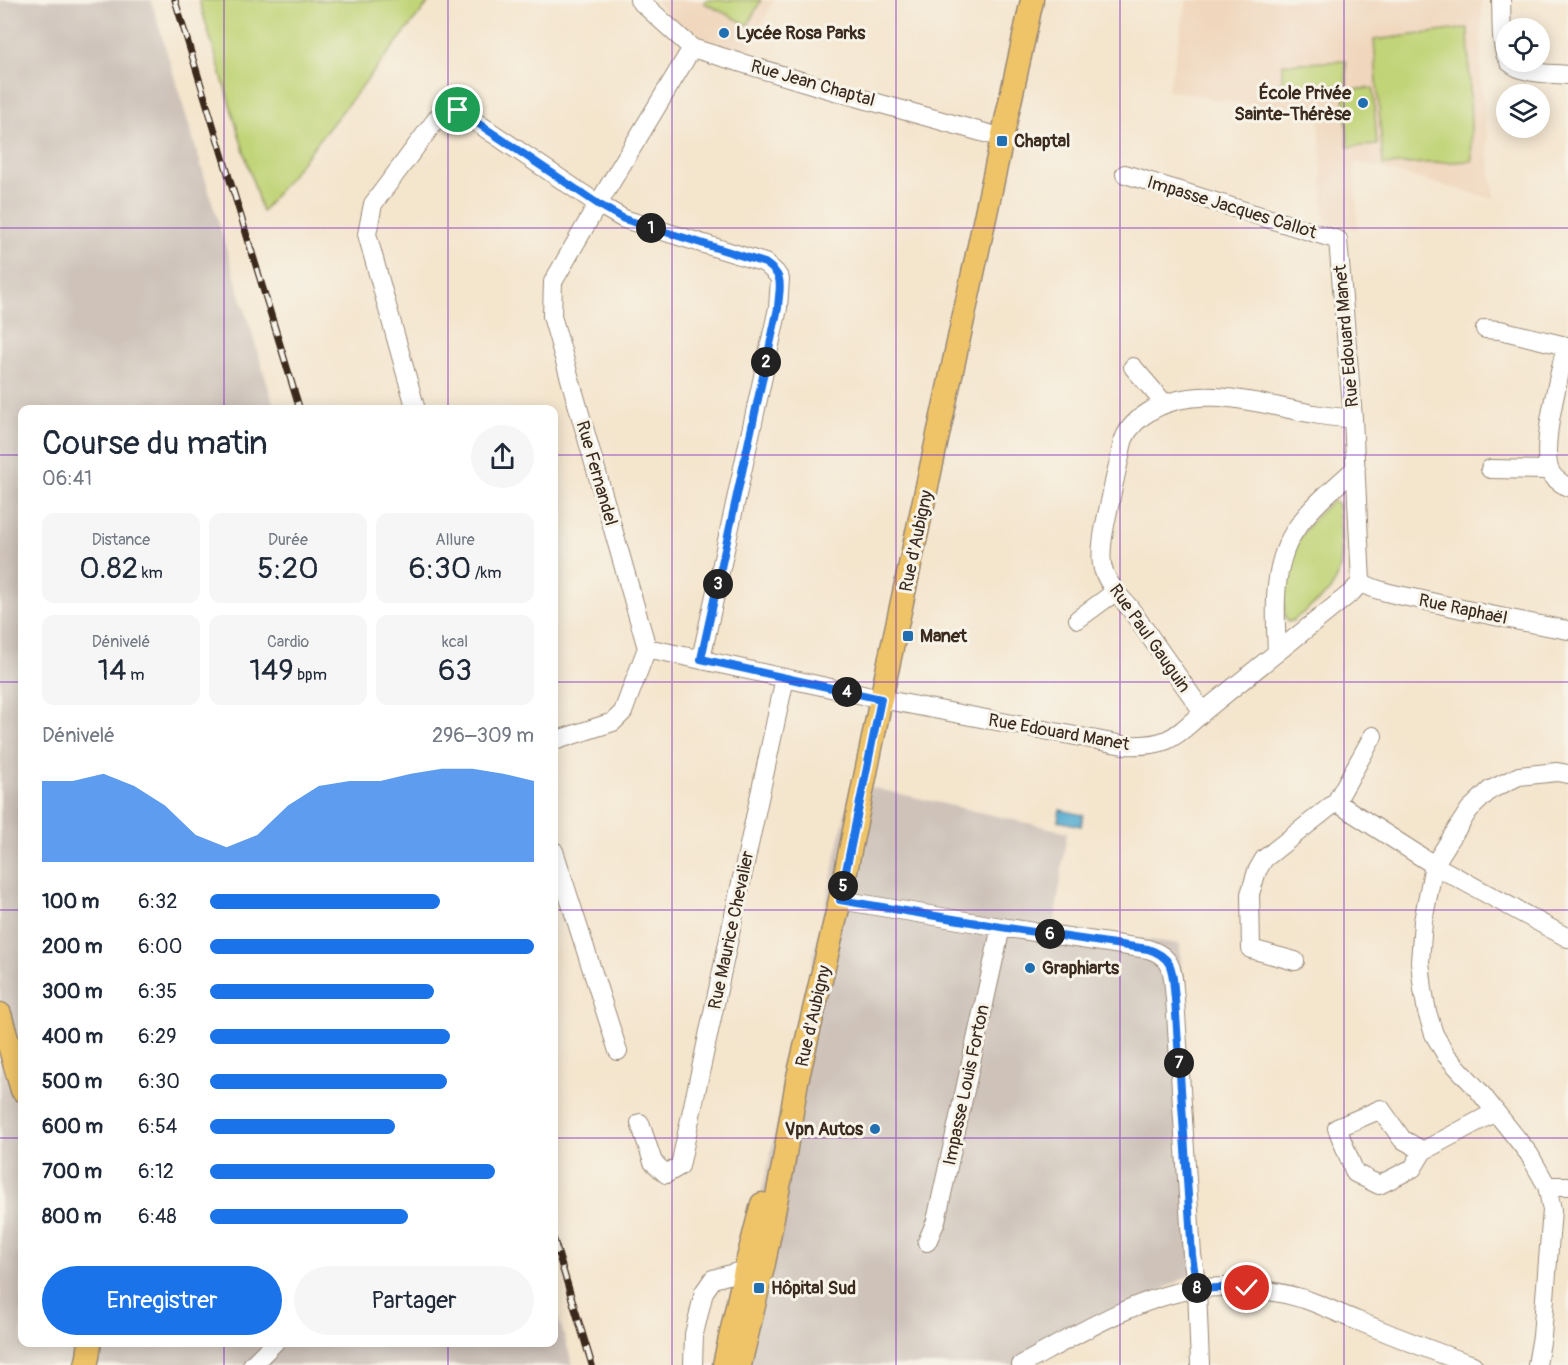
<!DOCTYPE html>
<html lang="fr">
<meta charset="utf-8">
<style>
:root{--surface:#fff;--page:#f6f6f7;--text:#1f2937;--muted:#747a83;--accent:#1a73e8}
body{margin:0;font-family:Pangolin,sans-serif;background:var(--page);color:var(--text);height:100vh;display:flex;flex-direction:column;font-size:22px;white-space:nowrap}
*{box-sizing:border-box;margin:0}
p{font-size:20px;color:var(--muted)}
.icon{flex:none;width:33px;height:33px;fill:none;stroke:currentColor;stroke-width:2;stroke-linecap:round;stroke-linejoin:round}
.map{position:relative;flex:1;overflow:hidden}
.side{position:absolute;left:18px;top:405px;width:540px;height:942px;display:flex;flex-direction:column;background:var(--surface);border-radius:12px;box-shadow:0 3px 15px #0003}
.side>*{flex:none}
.controls{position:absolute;left:1496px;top:18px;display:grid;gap:12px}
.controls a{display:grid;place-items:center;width:54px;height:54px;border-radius:50%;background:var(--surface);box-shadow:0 3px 15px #0003;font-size:30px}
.pin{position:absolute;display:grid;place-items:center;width:51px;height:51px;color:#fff;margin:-26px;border:3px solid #fff;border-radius:50%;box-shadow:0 2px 6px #0007}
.km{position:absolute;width:30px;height:30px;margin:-15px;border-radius:50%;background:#222;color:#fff;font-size:16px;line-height:30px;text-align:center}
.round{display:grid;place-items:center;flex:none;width:63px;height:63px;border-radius:32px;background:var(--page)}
.summary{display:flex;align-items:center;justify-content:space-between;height:102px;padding:0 24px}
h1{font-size:33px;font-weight:600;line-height:45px}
.figures{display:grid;grid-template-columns:repeat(3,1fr);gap:9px;height:102px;padding:6px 24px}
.figures div{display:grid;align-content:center;border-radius:12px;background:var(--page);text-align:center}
.figures b{font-size:30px;font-weight:600}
.figures small{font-size:16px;font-weight:400}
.figures p{font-size:16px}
.chart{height:168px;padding:12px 24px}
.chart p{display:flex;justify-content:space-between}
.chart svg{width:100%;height:108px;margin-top:6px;fill:var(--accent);opacity:.7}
.action{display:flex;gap:12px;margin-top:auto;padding:12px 24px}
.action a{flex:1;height:69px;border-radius:36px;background:var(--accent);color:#fff;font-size:24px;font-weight:600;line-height:69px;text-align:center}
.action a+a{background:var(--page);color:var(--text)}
ul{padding:0 24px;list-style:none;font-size:20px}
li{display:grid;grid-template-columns:96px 72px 1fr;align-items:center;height:45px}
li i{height:15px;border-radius:8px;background:var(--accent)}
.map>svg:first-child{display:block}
.built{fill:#f0d6bc}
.industrial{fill:#cec2b9}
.green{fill:#c1d478;stroke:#7e7f4b;stroke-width:1.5}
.water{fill:#55acd2;stroke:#486b78;stroke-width:1.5}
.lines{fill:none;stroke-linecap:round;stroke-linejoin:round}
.minor-casing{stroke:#988876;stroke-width:20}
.major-casing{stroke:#988876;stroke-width:25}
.minor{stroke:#fff;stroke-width:18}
.major{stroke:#efc469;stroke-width:22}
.rail-casing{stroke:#3b2a1e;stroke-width:7}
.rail{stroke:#f7f3e8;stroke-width:4.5;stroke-dasharray:14;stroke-linecap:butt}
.route-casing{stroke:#fff;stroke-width:12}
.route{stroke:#1a73e8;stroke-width:8}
.grid{fill:none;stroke:#7b2cbf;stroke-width:1.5;stroke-opacity:0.55}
.poi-dot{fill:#1f6fb2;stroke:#f7f3e8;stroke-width:2}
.labels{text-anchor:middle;stroke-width:6;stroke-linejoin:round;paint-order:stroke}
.poi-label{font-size:18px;font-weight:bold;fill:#3b2a1e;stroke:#f7f3e8;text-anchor:start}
.street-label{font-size:18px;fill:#3b2a1e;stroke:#f7f3e8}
</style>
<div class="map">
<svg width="1568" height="1365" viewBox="0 0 1568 1365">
<rect width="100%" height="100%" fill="#f7f3e8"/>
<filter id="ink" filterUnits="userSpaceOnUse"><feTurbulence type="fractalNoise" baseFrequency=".0167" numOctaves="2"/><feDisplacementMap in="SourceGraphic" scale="12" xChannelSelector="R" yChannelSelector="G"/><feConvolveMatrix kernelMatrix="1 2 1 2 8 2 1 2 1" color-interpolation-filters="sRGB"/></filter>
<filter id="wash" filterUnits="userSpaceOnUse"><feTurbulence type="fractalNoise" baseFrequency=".008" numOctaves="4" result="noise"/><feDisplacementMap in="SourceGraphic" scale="24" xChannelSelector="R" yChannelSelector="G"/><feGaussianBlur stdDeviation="1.35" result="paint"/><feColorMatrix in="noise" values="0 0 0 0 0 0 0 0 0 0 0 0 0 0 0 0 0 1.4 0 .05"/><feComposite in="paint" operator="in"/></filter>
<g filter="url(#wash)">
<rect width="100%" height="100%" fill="#f4e5cd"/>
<path class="built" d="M654,0H774L747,53L703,40L679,26Z
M1187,0H1482L1481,81L1494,199L1361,163H1354L1358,230L1324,223L1319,117L1168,90Z"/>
<path class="industrial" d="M0,0H151L275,409L22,410V1342H554V1304L573,1365H0Z
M852,783L1067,832L1054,927L1180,944L1192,1255L1196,1272L1019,1365H724Z"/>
<path class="green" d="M199,0H428L429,2L262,212Z
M706,0H761L748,25L704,3Z
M1468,28L1472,161L1383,165L1374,40Z
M1346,61L1347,85L1282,90V64Z
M1373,88L1377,145L1348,147L1344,90Z
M1333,501L1338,503C1340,528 1348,569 1330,590C1320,601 1305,610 1294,620L1288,622C1284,617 1284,612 1284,605C1280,566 1302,524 1333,501Z"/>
<path class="water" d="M1060,810L1083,815L1081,826L1058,821Z"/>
</g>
<g filter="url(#ink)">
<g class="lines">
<defs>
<path id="minor" d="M639,0L692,48L831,90L1003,138
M1501,0C1502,16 1500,42 1506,56
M1509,62C1524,75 1548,73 1568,75
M1485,329L1500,330L1566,346C1560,374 1541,442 1549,468C1551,476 1560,483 1568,487
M1133,367L1164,403
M416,410L367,234L373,204L438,117L458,110L598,204L624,219L765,263L776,273L780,279L778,308L701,659
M1490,469L1549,470
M1361,582C1377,592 1399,595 1418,599C1468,611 1518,621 1568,630
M1078,619L1115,592
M647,648L552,316L553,282L598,204L692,48
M1277,651C1275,612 1272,567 1294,532C1310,507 1334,488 1356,468
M1203,712L1129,607C1119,596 1108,584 1103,569C1098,552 1106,519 1110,502C1113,487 1116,472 1120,457C1121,451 1122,444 1124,439C1129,426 1140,417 1152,410C1212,376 1289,418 1353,418
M554,741L613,722L623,712L647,648L881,699L1123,745C1166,747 1172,740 1203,712L1352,592L1361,582L1353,418L1338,240L1125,174
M1336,802L1373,736
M554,851L618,1051
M840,900L1001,927L1148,949C1176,958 1172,974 1175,999L1192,1255L1197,1289L1200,1365
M1295,961L1251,949L1250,894L1257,871L1264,859L1336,802L1434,865L1568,938
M640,1123L653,1162L666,1174L680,1166L785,678
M1423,1151L1402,1139L1381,1109L1337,1128L1355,1173L1379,1185L1413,1168L1423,1151L1495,1112
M1547,1186H1568
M927,1242L936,1221L1001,927
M252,1365L275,1342
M693,1365L694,1334L704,1292L713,1279L745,1270
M1021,1365C1074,1336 1135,1298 1195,1289C1231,1284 1269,1289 1304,1299C1322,1305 1340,1314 1358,1321C1397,1337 1434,1352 1473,1365
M1537,1365L1542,1336L1552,1210L1547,1186L1529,1154L1479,1091L1446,1055L1434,1034L1427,1012L1423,989L1420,962L1423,921L1434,865L1469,810L1490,790L1519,776L1557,772L1568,774"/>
<path id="major" d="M0,1014L22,1090
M86,1365L88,1357L90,1342
M724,1365L745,1270L762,1204
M740,1365L764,1263L783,1166L797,1081L840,900L881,699L1032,0"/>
</defs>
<use href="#minor" class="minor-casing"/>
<use href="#major" class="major-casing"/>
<use href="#minor" class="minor"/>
<use href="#major" class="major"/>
<defs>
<path id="rail" d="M175,0L300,410
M554,1240L592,1365"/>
</defs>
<use href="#rail" class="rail-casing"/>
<use href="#rail" class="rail"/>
</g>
</g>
<g class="lines" filter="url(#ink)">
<defs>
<path id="route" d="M458,110L598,204L624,219L765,263C786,277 779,286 778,308L701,659L881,699L840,900L1001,927L1148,949C1176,958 1172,974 1175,999L1192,1255L1197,1289L1217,1288H1247"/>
</defs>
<use href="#route" class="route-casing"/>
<use href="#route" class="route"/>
</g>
<path class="grid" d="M224,0V410M448,0V410M672,0V1365M896,0V1365M1120,0V1365M1344,0V1365M0,228H1568M0,455H22M554,455H1568M0,682H22M554,682H1568M0,910H22M554,910H1568M0,1138H22M554,1138H1568M224,1342V1365M448,1342V1365"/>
<g class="poi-dot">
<circle cx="724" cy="33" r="6"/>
<circle cx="1363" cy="103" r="6"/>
<rect x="996" y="135" width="12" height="12" rx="3"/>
<rect x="902" y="630" width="12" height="12" rx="3"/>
<circle cx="1030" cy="968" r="6"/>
<circle cx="875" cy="1129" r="6"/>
<rect x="753" y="1282" width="12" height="12" rx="3"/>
</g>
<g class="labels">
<g class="poi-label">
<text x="736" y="39">Lycée Rosa Parks</text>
<text x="1351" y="99" text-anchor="end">École Privée<tspan x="1351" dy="21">Sainte-Thérèse</tspan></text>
<text x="1014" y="147">Chaptal</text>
<text x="920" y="642">Manet</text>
<text x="1042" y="974">Graphiarts</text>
<text x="863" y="1135" text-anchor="end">Vpn Autos</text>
<text x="771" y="1294">Hôpital Sud</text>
</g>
<g class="street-label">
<text transform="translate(813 83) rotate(16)" y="6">Rue Jean Chaptal</text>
<text transform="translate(1232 207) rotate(17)" y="6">Impasse Jacques Callot</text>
<text transform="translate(1346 336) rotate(-95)" y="6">Rue Edouard Manet</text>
<text transform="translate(597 473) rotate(74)" y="6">Rue Fernandel</text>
<text transform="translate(916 541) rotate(-78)" y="6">Rue d'Aubigny</text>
<text transform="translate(1463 609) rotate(12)" y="6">Rue Raphaël</text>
<text transform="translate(1150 638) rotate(55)" y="6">Rue Paul Gauguin</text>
<text transform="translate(1059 732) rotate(10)" y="6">Rue Edouard Manet</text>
<text transform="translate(731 930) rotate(-78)" y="6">Rue Maurice Chevalier</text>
<text transform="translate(813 1016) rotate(-77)" y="6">Rue d'Aubigny</text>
<text transform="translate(966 1085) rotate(-78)" y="6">Impasse Louis Forton</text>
</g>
</g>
</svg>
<div class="controls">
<a><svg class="icon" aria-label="locate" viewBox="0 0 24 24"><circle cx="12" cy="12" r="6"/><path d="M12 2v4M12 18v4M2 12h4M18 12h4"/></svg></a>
<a><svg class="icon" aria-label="layers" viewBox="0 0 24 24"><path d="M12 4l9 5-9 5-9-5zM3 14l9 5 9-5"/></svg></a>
</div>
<div class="pin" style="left:458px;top:110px;background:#1e9e55"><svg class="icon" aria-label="arrive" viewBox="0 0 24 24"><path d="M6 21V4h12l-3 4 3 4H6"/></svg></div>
<div class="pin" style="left:1247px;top:1288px;background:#d93025"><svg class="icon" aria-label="check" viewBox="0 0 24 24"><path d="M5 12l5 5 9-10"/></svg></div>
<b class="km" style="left:651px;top:228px">1</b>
<b class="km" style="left:766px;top:362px">2</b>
<b class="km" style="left:718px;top:584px">3</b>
<b class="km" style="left:847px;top:692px">4</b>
<b class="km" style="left:843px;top:886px">5</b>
<b class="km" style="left:1050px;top:934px">6</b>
<b class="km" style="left:1179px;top:1063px">7</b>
<b class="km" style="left:1197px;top:1288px">8</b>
<section class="side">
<div class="summary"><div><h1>Course du matin</h1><p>06:41</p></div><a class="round"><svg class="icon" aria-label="share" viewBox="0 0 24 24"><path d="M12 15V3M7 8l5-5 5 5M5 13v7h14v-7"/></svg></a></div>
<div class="figures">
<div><p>Distance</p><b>0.82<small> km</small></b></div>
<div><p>Durée</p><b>5:20</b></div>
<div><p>Allure</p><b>6:30<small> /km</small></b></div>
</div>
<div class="figures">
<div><p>Dénivelé</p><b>14<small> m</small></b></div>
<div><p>Cardio</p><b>149<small> bpm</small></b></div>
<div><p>kcal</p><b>63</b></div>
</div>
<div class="chart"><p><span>Dénivelé</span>296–309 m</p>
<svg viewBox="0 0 160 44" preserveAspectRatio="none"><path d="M0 44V11L10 11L20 8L30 13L40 21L50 33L60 38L70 33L80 21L90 13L100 11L110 11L120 8L130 6L140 6L150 8L160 11V44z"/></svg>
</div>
<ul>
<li><b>100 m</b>6:32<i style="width:71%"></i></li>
<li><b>200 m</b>6:00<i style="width:100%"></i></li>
<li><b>300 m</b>6:35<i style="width:69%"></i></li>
<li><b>400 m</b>6:29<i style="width:74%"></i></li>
<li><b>500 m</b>6:30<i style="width:73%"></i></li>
<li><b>600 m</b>6:54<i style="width:57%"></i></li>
<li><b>700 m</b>6:12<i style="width:88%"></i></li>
<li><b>800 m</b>6:48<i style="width:61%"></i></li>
</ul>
<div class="action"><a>Enregistrer</a><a>Partager</a></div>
</section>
</div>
